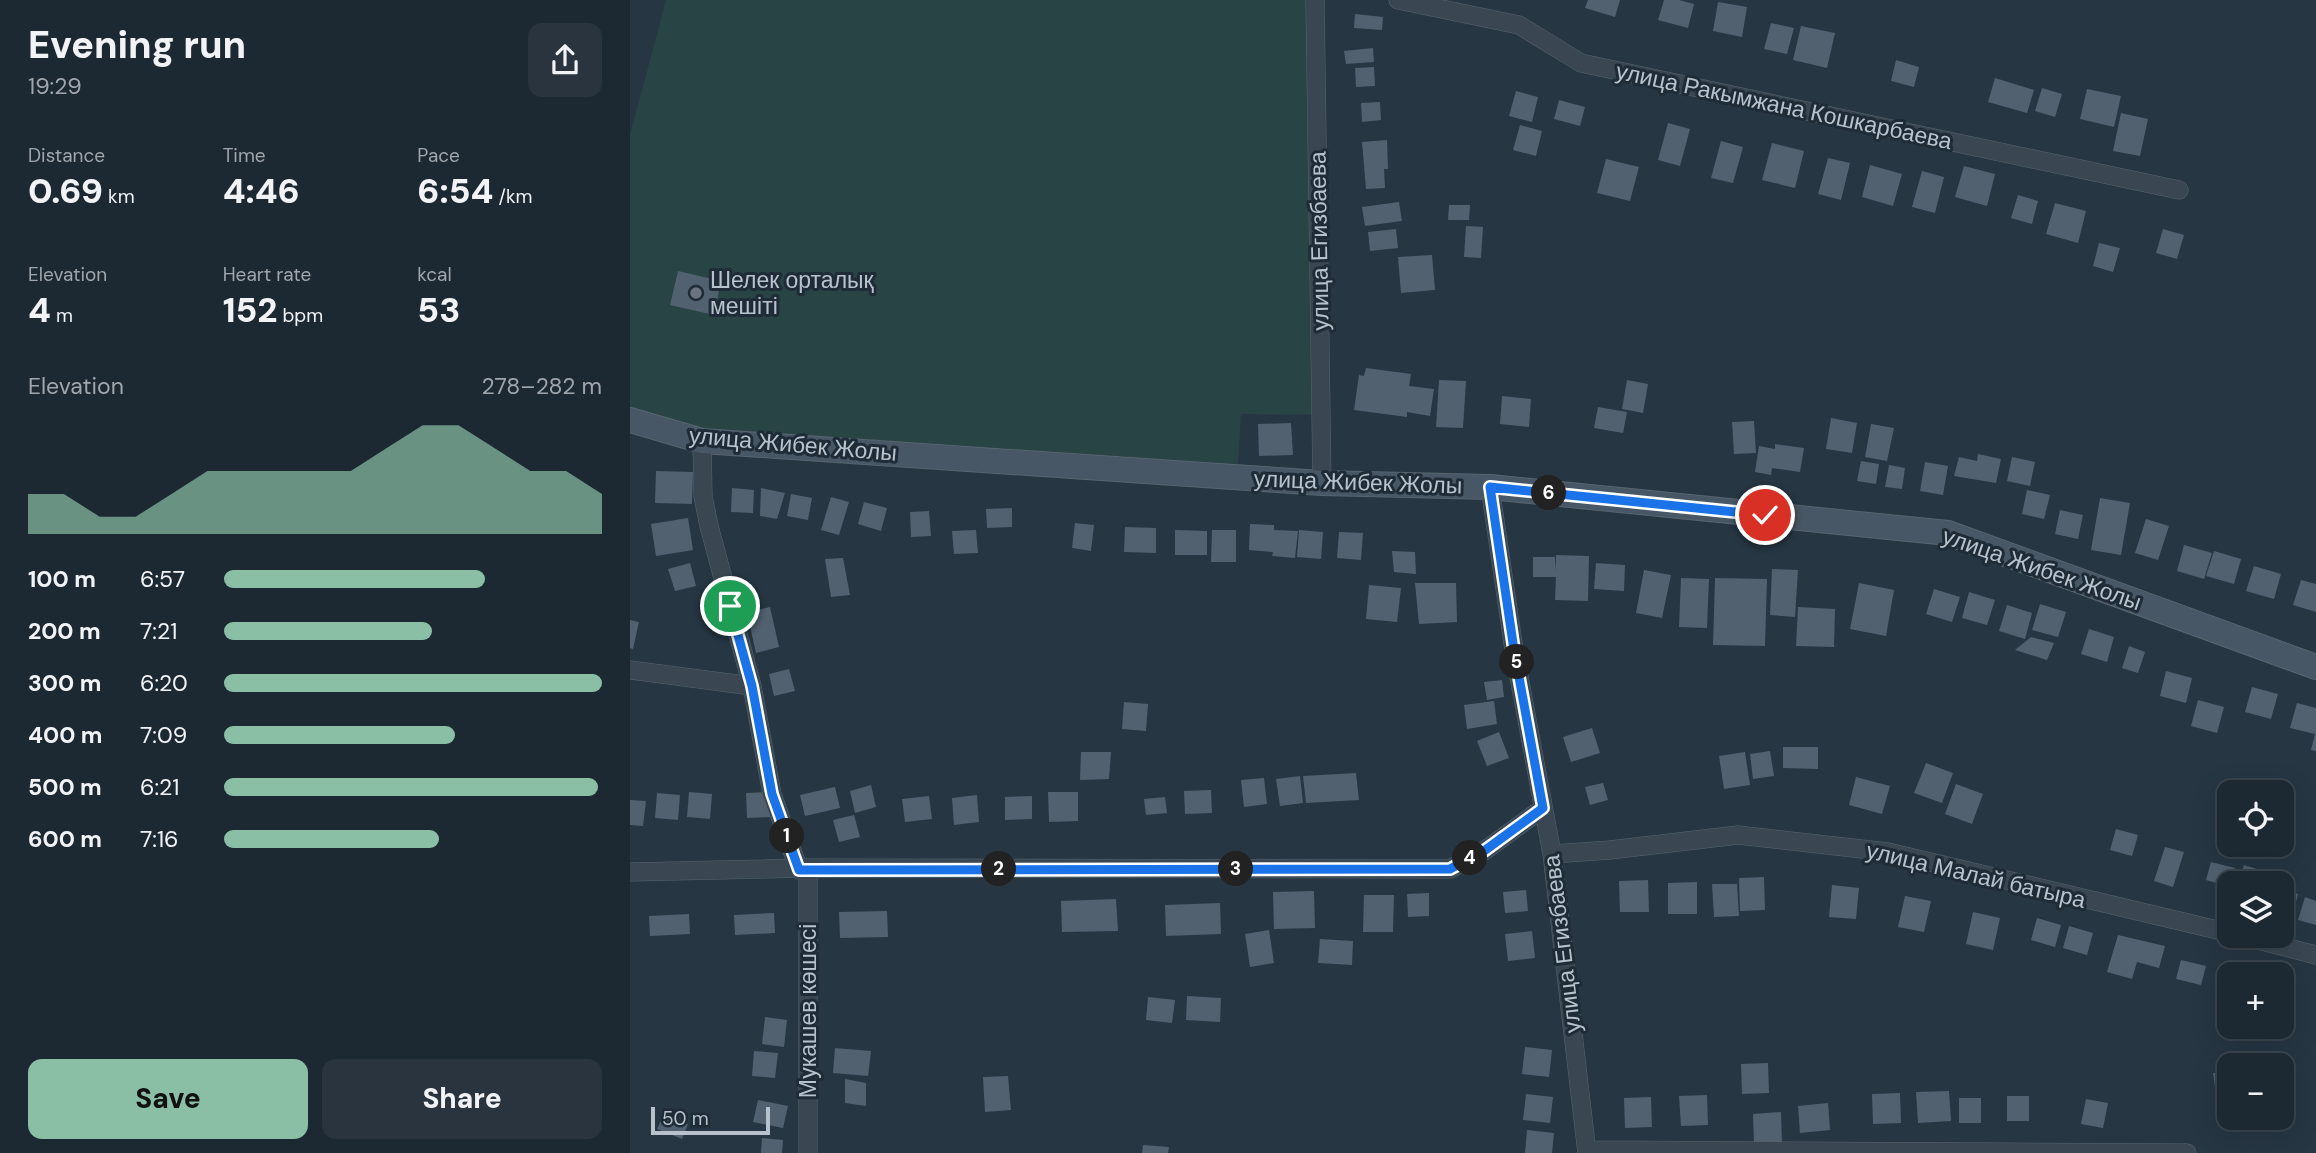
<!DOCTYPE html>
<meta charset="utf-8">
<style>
:root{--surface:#1c2832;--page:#29343e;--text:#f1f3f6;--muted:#a0a6ac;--line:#3a444d;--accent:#8abfa5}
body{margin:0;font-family:"DM Sans",sans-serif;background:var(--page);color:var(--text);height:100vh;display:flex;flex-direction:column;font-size:26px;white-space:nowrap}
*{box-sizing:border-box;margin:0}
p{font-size:23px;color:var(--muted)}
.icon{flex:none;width:38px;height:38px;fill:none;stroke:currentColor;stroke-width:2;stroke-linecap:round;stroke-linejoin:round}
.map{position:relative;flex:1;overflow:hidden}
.panel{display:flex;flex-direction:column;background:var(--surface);width:630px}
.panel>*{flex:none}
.tools{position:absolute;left:1587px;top:780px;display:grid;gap:14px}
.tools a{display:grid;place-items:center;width:77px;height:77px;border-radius:14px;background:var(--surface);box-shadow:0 7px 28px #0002,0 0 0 2px var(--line);font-size:35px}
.scale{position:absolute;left:21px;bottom:18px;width:119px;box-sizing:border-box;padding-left:7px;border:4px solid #b7c2cc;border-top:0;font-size:19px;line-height:24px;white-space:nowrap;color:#b7c2cc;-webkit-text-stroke:5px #1f2c38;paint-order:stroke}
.pin{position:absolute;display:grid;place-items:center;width:60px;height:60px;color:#fff;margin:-30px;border:4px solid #fff;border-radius:50%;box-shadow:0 2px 7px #0007}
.km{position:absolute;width:35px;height:35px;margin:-18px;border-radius:50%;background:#222;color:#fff;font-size:19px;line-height:35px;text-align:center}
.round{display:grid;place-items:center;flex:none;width:74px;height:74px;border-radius:14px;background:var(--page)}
.overview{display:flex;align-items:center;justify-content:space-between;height:119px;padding:0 28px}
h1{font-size:38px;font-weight:800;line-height:52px}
.figures{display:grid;grid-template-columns:repeat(3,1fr);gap:10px;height:119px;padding:7px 28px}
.figures div{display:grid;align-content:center}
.figures b{font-size:35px;font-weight:800}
.figures small{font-size:19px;font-weight:400}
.figures p{font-size:19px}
.chart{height:196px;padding:14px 28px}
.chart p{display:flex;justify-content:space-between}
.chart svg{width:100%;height:126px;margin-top:7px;fill:var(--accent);opacity:.7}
.primary-button{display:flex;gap:14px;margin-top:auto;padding:14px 28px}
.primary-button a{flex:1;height:80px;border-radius:14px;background:var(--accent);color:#111;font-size:28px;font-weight:800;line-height:80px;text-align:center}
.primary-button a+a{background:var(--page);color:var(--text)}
ul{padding:0 28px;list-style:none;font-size:23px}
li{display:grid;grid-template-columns:112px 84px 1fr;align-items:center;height:52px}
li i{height:18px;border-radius:9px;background:var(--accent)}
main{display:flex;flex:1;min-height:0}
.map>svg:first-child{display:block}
.green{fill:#284444}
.building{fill:#516170}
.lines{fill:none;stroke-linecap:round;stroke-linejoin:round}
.minor-casing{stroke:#586570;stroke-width:19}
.secondary-casing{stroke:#586570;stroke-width:26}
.minor{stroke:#3a4752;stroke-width:18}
.secondary{stroke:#485765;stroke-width:24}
.route-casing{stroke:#fff;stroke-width:14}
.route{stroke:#1a73e8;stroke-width:9}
.worship-dot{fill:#6b7280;stroke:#1f2c38;stroke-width:2.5}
.labels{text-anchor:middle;stroke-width:6;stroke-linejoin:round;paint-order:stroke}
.street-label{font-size:23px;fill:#b7c2cc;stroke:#1f2c38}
.poi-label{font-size:23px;fill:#b7c2cc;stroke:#1f2c38;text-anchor:start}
</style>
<main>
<section class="panel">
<div class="overview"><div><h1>Evening run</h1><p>19:29</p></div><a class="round"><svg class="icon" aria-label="share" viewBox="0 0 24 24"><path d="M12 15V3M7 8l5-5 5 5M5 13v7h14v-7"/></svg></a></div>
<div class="figures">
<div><p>Distance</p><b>0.69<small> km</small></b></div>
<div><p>Time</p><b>4:46</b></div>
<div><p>Pace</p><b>6:54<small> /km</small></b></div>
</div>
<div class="figures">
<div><p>Elevation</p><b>4<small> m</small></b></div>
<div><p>Heart rate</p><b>152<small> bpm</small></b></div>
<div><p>kcal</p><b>53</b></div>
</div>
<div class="chart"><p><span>Elevation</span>278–282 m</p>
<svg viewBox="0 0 160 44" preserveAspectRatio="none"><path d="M0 44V30L10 30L20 38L30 38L40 30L50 22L60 22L70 22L80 22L90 22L100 14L110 6L120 6L130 14L140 22L150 22L160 30V44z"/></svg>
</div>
<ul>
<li><b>100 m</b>6:57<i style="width:69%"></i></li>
<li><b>200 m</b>7:21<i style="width:55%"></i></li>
<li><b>300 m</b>6:20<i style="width:100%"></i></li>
<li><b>400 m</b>7:09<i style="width:61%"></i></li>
<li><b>500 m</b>6:21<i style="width:99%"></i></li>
<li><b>600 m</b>7:16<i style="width:57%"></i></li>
</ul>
<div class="primary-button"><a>Save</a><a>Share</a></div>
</section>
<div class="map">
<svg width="1686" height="1153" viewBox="0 0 1686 1153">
<rect width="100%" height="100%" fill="#263643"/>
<path class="green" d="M36,0H684L687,415L611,414L608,464L73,429L0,408V135Z"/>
<path class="building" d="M958,0H990L985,17L955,8Z
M1034,0H1049L1064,4L1058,28L1028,20Z
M1088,2L1117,7L1112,37L1083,31Z
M725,14L753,17L752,30L724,28Z
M1141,23L1164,28L1157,54L1134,49Z
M1171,26L1205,33L1197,68L1163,60Z
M743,48L744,62L716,64L714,51Z
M1266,60L1289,67L1284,87L1261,81Z
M744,67L745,86L726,87L725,68Z
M1365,78L1404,90L1397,113L1358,102Z
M1412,88L1432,94L1425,117L1405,111Z
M1457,89L1491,96L1484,127L1450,119Z
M886,91L908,97L902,122L879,116Z
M929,100L955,107L950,126L924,119Z
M750,102L751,120L732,122L731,103Z
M1491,113L1518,119L1510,156L1483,151Z
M1038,123L1060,129L1050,166L1028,160Z
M890,125L912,131L906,156L883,150Z
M757,140L758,169H754L755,188L736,189L732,142Z
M1091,141L1113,147L1103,183L1081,178Z
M1142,143L1174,151L1165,188L1132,180Z
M1198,158L1220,163L1211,200L1188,194Z
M976,159L1009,167L1000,201L967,193Z
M1240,165L1272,174L1263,206L1232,197Z
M1334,166L1365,174L1357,206L1325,197Z
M1292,171L1314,177L1305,213L1282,207Z
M1388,195L1408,201L1402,224L1381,218Z
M769,202L772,221L735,226L732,207Z
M1425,203L1456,211L1448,243L1416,234Z
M819,205H840L839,220H818Z
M836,226L853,227L851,258L834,257Z
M766,229L768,248L740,251L738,232Z
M1533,229L1554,235L1547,259L1526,253Z
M1469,243L1490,248L1483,272L1463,266Z
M802,255L805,290L771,293L768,257Z
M48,271L91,281L84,315L40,305Z
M736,368L781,374L779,386L804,389L800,416L777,412V417L724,410L729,375L734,376Z
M809,380L836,381L833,428L806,427Z
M997,380L1018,384L1013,413L992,409Z
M872,396L901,399L899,427L870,424Z
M968,407L997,412L993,433L964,428Z
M1201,418L1227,423L1222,453L1196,449Z
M1124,421L1126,453L1104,454L1102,422Z
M661,423L663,455L629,456L628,424Z
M1241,424L1264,428L1257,461L1235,457Z
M1145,444L1174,448L1170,472L1142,468L1141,475L1125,472L1129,446L1145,449Z
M1348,454L1371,459L1366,483L1324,476L1329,457L1347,461Z
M1382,457L1405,462L1400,486L1377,481Z
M1231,461L1249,464L1246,484L1227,481Z
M1295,462L1318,466L1313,495L1290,491Z
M1259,465L1275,468L1272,489L1255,487Z
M26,471L63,472L62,504L25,503Z
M102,488L124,490L123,513L101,512Z
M131,488L155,493L147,519L130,516Z
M1397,490L1420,495L1414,519L1392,514Z
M161,494L182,498L178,520L157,516Z
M201,497L219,502L209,535L191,530Z
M1470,498L1500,503L1491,555L1461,550Z
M234,502L257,508L251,531L228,524Z
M382,508V527L357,528L356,509Z
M1430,510L1453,515L1448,539L1425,534Z
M299,511L301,536L281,537L280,512Z
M58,518L63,550L26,556L21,524Z
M1516,519L1539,526L1528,560L1505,553Z
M445,523L464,525L461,551L442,548Z
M620,524L644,525V530L668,531L665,558L642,556L643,552L619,550Z
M495,527L526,528V553L494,552Z
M346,530L348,553L324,554L322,531Z
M545,530L577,531V555H545Z
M582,530H606V562H581Z
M669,530L693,532L691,559L667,557Z
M709,532L733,533L731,560L707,558Z
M1554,545L1582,553L1574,579L1547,571Z
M762,551L785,552L786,574L764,572Z
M1584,551L1611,559L1604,584L1576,576Z
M926,555L959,556L958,601L925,600L926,577H903V557H925L926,572Z
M213,558L220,595L201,597L195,559Z
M60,563L66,586L45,591L38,569Z
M966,563L995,565L994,591L964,589Z
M1624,566L1651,574L1644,599L1616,591Z
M1142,569L1168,570L1165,617L1140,615Z
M1014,570L1041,575L1032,618L1006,613Z
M1051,578L1079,579L1077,628L1049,627Z
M1085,578L1137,579L1135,646L1083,645Z
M1671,580L1686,584V612L1663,605Z
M785,583H826L827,622L789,624Z
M1229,583L1264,590L1256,636L1220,629Z
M739,585L771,588L767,622L736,619Z
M1304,589L1330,597L1322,622L1296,614Z
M1339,592L1365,600L1357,625L1332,618Z
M1410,604L1436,612L1428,637L1402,630Z
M1377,605L1402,613L1395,639L1369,631Z
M140,607L149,647L126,653L117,613Z
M1168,607L1205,609L1204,647L1166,646Z
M0,620L9,622L3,649L0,648Z
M1459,629L1484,637L1477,662L1451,654Z
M1401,637L1424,643L1417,660L1385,650Z
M1499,646L1515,652L1508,673L1492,668Z
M159,669L165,691L144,696L139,674Z
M1536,671L1562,678L1556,703L1530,696Z
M872,680L874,697L857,700L854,682Z
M1622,687L1648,694L1641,719L1615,712Z
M1568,700L1594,707L1587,733L1561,726Z
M864,701L867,724L837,729L834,705Z
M494,702L518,704L516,731L492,729Z
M1667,703L1686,708V751L1681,750L1685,734L1660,728Z
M962,728L970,753L941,762L933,737Z
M869,732L879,758L857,766L847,741Z
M1153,747H1188V769L1153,768Z
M1140,751L1144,776L1123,779L1120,754Z
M451,752H481L479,779L450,780Z
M1115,752L1120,785L1094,789L1089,756Z
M1296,763L1323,773L1312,803L1284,793Z
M726,773L729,800L676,803L673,776Z
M670,776L673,803L650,806L646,779Z
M1226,777L1260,786L1252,814L1219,805Z
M634,778L637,804L614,807L611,780Z
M973,783L978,800L960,805L955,787Z
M1326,784L1353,794L1342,824L1315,814Z
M241,785L246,807L225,813L220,791Z
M205,787L210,808L175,816L170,795Z
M581,790L582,813L555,814L554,791Z
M59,792L82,794L80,819L57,817Z
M139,792L141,817L117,818L116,793Z
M418,792H448V821L419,822Z
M27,793L50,795L48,820L25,818Z
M347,795L349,822L324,825L322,798Z
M299,796L302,819L275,822L272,799Z
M402,796V819L375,820V797Z
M535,797L537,813L516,815L514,799Z
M0,800L16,801L13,826L0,825Z
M224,815L230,837L209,842L203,820Z
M1486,829L1508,835L1502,856L1480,850Z
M1535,847L1554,852L1543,887L1524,881Z
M1581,862L1605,868L1600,887L1576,880Z
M1614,865L1633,871L1629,884H1608Z
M1134,877L1135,910L1110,911L1109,878Z
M1018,880L1019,912H990L989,881Z
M1067,882V914H1038V883Z
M1082,884H1107L1109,916L1084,917Z
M1202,885L1229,888L1226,919L1199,917Z
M896,890L898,911L875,913L873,892Z
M1652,890L1668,894L1662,917L1652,914Z
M684,891L685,928L644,929L643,892Z
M799,893V916L778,917L777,894Z
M734,895H764L763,932H733Z
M1275,896L1301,901L1294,932L1268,927Z
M1675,897L1686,901V925L1668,920Z
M486,899L488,931L432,932L431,901Z
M590,903L591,934L536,936L535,905Z
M257,911L258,937L210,938L209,912Z
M1343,912L1370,918L1363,950L1336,944Z
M144,913L145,933L105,935L104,915Z
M59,914L60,934L20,936L19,916Z
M1407,918L1431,925L1425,947L1401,940Z
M1439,926L1463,933L1457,955L1433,948Z
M639,930L644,963L620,967L615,934Z
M902,931L905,958L878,961L875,934Z
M1488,935L1535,946L1529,968L1507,962L1502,979L1477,972Z
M690,939L723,941L722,965L688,963Z
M1551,960L1576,966L1571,985L1546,979Z
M557,996L591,998L590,1022L556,1020Z
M518,997L545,1000L542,1023L516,1020Z
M135,1017L157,1020L154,1047L132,1044Z
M895,1047L922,1050L919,1077L892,1074Z
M205,1048L241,1051L238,1076L203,1073Z
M124,1051L148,1053L145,1078L122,1076Z
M1138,1063L1139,1093L1112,1094L1111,1064Z
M1600,1071V1106L1588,1108L1583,1073Z
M378,1076L381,1110L355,1112L353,1077Z
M215,1079L236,1083V1106L215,1103Z
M1319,1091L1321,1121L1288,1123L1286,1092Z
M1270,1093L1271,1123L1243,1124L1242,1094Z
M896,1094L923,1097L920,1123L893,1120Z
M1077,1095L1078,1125L1051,1126L1049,1096Z
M1377,1096H1399V1121H1377Z
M1021,1097L1022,1127L995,1128L994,1098Z
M1329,1098H1351V1123H1329Z
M1456,1099L1478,1103L1473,1128L1451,1124Z
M128,1100L158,1106L153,1128L123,1122Z
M1198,1103L1200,1130L1170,1133L1168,1106Z
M1151,1112L1152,1143L1124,1144L1123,1114Z
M34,1114L58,1124L52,1139L27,1129Z
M897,1130L924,1133L922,1153H895Z
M132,1138L153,1140L152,1153H131Z
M513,1145L539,1147L538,1153H512Z"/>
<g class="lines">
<defs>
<path id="minor" d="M685,0L692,483
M768,0L889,25L951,63L1549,190
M72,441L73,496L79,526L122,686L142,794L169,870
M860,487L884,650L922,854L957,1153
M0,670L122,686
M922,854L980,850L1108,835L1258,852L1600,933
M178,868V1153
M0,872L178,868L820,869L854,851L913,808
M1612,936L1686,955
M957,1150L1557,1153"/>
<path id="secondary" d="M0,420L72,441L692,483L860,487L1318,533L1686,667"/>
</defs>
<use href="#minor" class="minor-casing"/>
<use href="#secondary" class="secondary-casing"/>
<use href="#minor" class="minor"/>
<use href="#secondary" class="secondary"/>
</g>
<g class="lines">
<defs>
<path id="route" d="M100,606L122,686L142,794L169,870L820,869L854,851L913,808L884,650L860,487L1135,515"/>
</defs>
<use href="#route" class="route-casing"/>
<use href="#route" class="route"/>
</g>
<circle class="worship-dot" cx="66" cy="293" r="7"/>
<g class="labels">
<g class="street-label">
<text transform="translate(1154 106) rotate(12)" y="8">улица Ракымжана Кошкарбаева</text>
<text transform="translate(689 241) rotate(-91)" y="8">улица Егизбаева</text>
<text transform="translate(163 444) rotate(5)" y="8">улица Жибек Жолы</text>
<text transform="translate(728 482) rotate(2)" y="8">улица Жибек Жолы</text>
<text transform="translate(1412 569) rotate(19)" y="8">улица Жибек Жолы</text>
<text transform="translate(1346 875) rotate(13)" y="8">улица Малай батыра</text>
<text transform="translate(932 944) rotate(-97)" y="8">улица Егизбаева</text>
<text transform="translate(178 1011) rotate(-90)" y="8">Мукашев көшесі</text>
</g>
<g class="poi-label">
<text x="80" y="288">Шелек орталық<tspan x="80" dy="26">мешіті</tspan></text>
</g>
</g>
</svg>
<div class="tools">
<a><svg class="icon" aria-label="locate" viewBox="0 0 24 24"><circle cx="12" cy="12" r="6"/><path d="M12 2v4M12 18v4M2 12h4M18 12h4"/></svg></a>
<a><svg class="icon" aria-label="layers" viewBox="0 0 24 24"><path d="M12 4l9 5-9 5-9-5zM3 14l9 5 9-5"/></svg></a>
<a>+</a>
<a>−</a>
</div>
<div class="scale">50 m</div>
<div class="pin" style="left:100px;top:606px;background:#1e9e55"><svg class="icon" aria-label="arrive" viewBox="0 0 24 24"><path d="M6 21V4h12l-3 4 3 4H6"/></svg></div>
<div class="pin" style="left:1135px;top:515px;background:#d93025"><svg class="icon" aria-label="check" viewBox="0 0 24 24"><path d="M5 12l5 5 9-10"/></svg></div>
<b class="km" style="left:157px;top:836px">1</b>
<b class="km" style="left:369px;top:869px">2</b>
<b class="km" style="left:606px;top:869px">3</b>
<b class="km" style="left:840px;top:858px">4</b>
<b class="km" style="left:887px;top:662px">5</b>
<b class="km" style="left:919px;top:493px">6</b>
</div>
</main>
